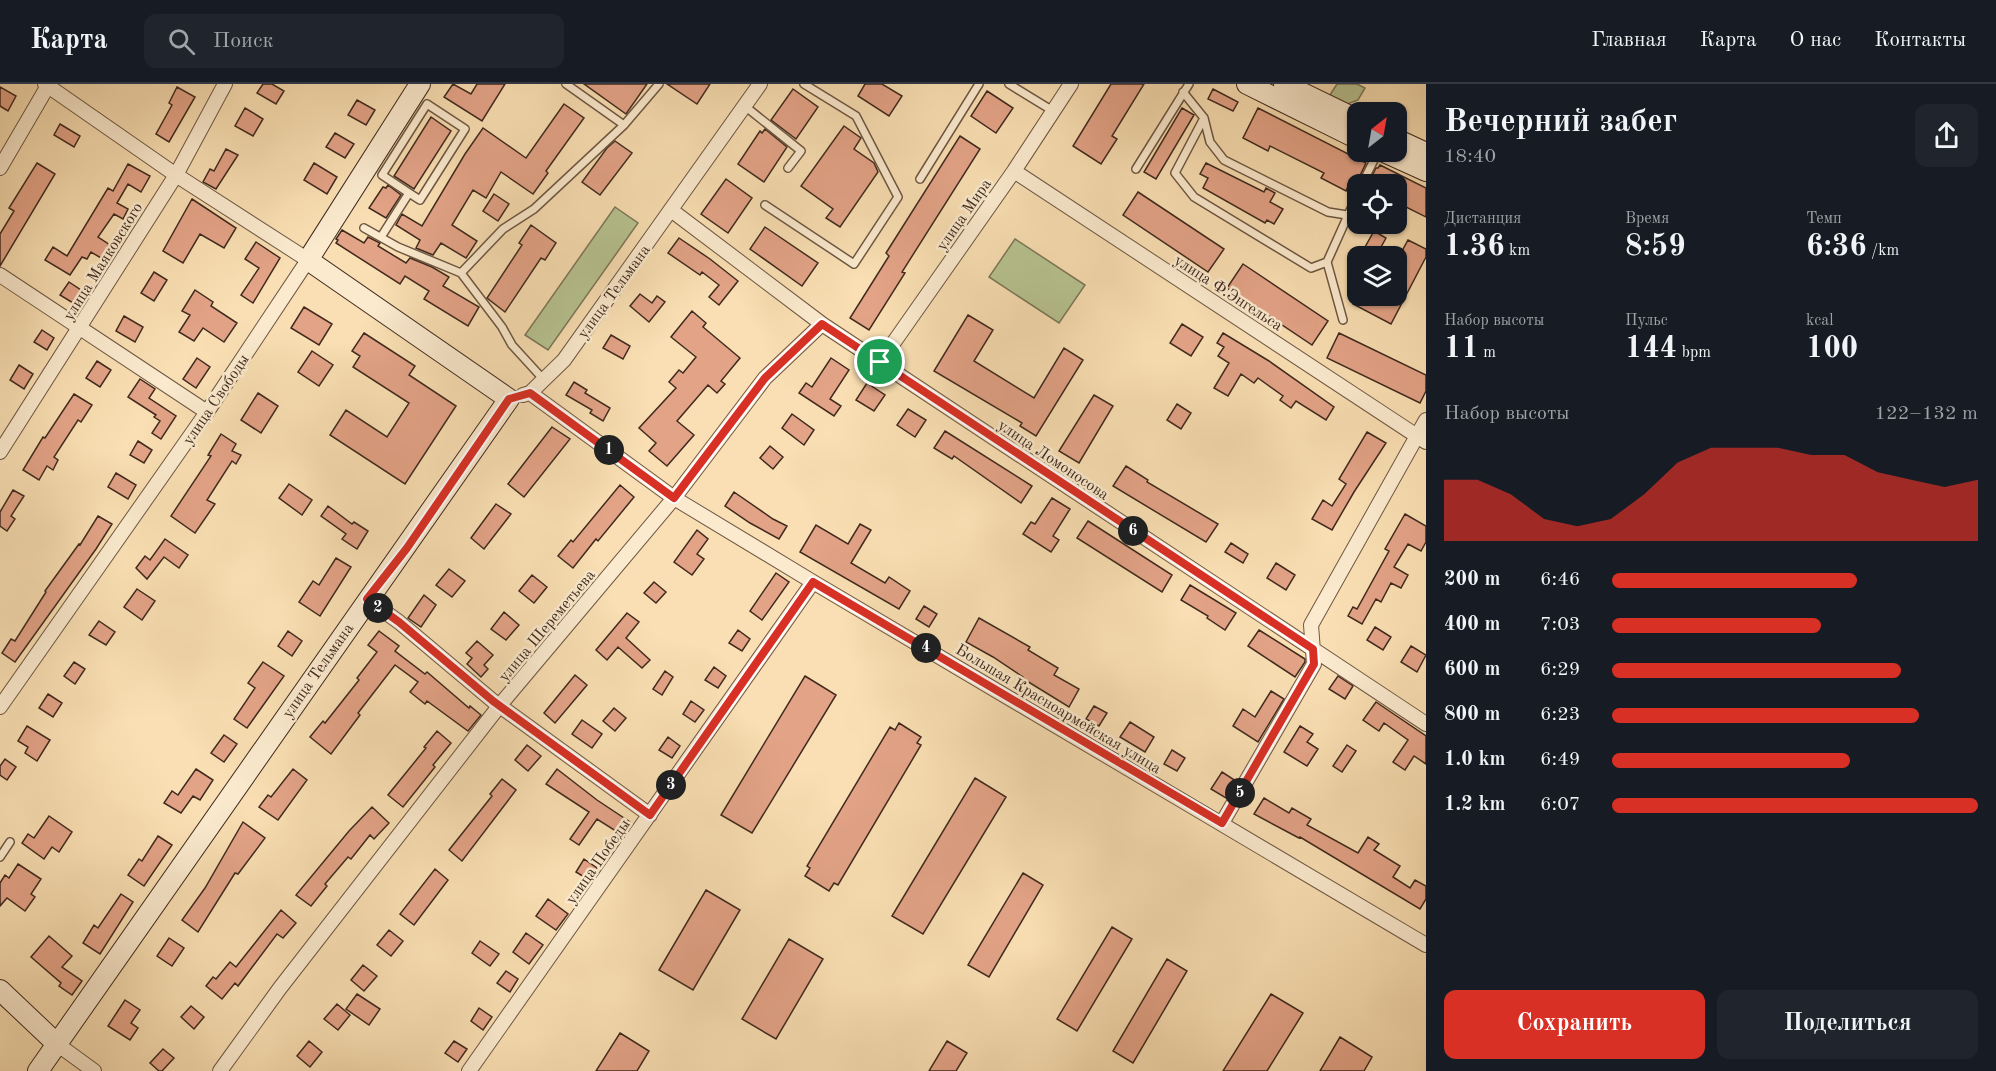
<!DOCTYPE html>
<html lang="ru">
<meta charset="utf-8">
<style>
:root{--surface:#171b24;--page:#20242c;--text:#f1f3f6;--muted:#9ea1a6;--line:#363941;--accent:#d93025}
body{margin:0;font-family:"Old Standard TT",serif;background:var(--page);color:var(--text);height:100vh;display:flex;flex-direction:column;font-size:22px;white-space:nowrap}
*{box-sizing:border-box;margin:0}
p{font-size:20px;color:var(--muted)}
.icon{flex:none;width:33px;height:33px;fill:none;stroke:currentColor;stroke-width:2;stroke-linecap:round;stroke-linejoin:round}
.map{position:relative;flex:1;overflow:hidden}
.panel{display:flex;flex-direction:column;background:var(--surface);width:570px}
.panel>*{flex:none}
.needle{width:39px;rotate:31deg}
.fabs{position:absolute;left:1347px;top:18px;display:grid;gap:12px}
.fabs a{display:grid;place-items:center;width:60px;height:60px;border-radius:12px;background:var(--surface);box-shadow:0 2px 4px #0004;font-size:30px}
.pin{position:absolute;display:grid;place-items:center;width:51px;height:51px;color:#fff;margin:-26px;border:3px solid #fff;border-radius:50%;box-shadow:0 2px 6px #0007}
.km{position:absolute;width:30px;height:30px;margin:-15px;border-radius:50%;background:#222;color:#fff;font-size:16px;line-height:30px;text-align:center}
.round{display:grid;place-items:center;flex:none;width:63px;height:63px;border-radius:12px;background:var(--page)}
.summary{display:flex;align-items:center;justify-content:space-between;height:102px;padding:0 18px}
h1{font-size:33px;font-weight:700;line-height:45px}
.figures{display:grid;grid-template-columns:repeat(3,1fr);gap:9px;height:102px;padding:6px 18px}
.figures div{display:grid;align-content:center}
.figures b{font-size:30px;font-weight:700}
.figures small{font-size:16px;font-weight:400}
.figures p{font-size:16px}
.chart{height:168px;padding:12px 18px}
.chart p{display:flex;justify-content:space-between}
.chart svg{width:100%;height:108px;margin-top:6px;fill:var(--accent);opacity:.7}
.action{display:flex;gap:12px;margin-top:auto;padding:12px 18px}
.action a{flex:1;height:69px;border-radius:12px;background:var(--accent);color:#fff;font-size:24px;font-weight:700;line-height:69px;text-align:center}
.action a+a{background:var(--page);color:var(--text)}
ul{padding:0 18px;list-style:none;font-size:20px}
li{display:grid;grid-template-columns:96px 72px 1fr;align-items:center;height:45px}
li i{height:15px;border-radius:8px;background:var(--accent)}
header{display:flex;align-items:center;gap:36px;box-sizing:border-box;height:84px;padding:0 30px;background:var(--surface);border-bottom:2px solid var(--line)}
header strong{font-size:28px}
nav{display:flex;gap:33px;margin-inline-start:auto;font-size:21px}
.search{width:420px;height:54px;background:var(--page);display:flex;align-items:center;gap:15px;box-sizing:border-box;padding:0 21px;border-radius:12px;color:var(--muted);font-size:22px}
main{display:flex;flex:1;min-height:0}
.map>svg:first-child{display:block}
.green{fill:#b7c391;stroke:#7c7658;stroke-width:1.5}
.building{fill:#e3a387;stroke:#402a1e;stroke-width:1.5}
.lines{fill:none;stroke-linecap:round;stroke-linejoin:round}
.lane-casing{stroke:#6e5743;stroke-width:10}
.street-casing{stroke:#6e5743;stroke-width:16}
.secondary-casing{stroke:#402a1e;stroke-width:22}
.lane{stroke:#fbeace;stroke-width:7}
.street{stroke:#fbeace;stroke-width:14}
.secondary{stroke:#fbeace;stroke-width:20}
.route-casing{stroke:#fff;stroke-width:12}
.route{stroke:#d93025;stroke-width:8}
.labels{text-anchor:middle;stroke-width:5;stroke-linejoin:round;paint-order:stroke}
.street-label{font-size:16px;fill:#402a1e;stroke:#fbeace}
</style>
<header>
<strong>Карта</strong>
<div class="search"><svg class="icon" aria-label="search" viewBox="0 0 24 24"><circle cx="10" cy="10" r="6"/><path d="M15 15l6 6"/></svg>Поиск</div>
<nav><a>Главная</a><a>Карта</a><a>О нас</a><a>Контакты</a></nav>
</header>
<main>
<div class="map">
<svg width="1426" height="987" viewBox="0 0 1426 987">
<rect width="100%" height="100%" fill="#f9dfb3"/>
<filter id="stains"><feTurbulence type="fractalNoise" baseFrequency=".00333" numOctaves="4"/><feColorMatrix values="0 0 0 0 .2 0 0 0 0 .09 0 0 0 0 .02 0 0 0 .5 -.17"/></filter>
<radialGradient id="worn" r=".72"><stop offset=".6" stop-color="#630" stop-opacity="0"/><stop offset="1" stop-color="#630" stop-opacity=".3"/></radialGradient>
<path class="green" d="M1337,0H1357L1365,4L1358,16L1345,21L1328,14Z
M615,123L638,139L548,266L525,251Z
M1015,155L1085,201L1059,239L989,193Z"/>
<path class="building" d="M263,0H272L284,7L276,20L257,9Z
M453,0L471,10L477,0H505L482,37L444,13Z
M584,0H647L626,30Z
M667,0H710L697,20Z
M865,0H882L902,12L889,32L858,12Z
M1111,0H1144L1112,52L1117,55L1101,80L1073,62Z
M0,3L16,12L8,27L0,22Z
M177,3L195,13L169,58L156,50L172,21L169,19Z
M793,5L818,23L796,55L771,36Z
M1213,5L1238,18L1233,27L1208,15Z
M987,7L1013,24L996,49L971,32Z
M357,16L375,26L366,41L348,31Z
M564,20L584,34L546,87L548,89L533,110L501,88L486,114L473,106L452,141L477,157L466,174L441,159L433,171L416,164L420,156L396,141L402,130L422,142L465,70L483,44L526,74Z
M245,24L263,35L253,52L235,42Z
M1182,24L1194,31L1156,95L1144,88Z
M1258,24L1366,79L1356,100H1349L1346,107L1321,94L1324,89L1270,62L1268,67L1243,54Z
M431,33L451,47L414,105L394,92Z
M60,40L80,52L74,63L54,51Z
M844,42L861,54L854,65L874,79L878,88L840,143L826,134L833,125L801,102Z
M765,45L787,63L764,98L738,80L760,47L762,49Z
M335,49L354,60L345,74L326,63Z
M960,52L980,65L902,188L905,189L869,246L850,234L889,172L886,169Z
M615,57L632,69L600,111L582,98L607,64Z
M226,65L238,71L216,105L203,98L210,85L214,87Z
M37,79L55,90L0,182V150L14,127L9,124Z
M314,79L337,93L327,110L304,96Z
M1206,79L1264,108L1266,104L1275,109L1270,118L1283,125L1274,140L1267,136L1265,139L1203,104L1208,94L1200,90Z
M128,80L150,92L141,108L128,100L117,119L128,125L123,135L114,130L98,153L110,161L101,174L91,168L87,175L82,173L70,191L45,176L53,163L67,172L108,104L113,107Z
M1380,81L1426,104V133L1396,118V100H1368L1376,84H1378Z
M726,95L752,114L728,149L701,130Z
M388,101L401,111L386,134L369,124L383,103L386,104Z
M1138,108L1224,165L1208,188L1123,131Z
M494,110L509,120L498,137L483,127Z
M192,115L236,144L224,164L200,150L183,179L163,167Z
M531,141L556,159L545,176L541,174L505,228L487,214L522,161L519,159Z
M765,143L818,179L802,202L750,165Z
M342,146L364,159L368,153L380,159L378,162L406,179L410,174L432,183L449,193L443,202L479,223L468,242L424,215L429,207L405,192L400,200L336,159L338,156L336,155Z
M1374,147L1386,154L1376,172H1360Z
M679,154L710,175L738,197L719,221L709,213L719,201L702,188L700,191L668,169Z
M1408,156L1426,165V173L1391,240L1353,220L1358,212H1396V178Z
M256,158L280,174L253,219L241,211L259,184L245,175Z
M1243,180L1328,237L1312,261L1227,204Z
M154,188L167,196L154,217L141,209Z
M69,198L81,206L73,219L60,211Z
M195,206L213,218L211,222L237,239L224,258L203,244L194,257L179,248L190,231L182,227Z
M640,210L652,219L657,212L665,218L649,238L630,222Z
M304,223L332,240L319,261L291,244Z
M692,227L706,239L703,243L740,274L721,297L725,300L717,309L708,301L677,337L694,351L667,382L649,367L656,359L639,344L676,304L669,298L679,286L683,289L696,273L671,253Z
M968,231L993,246L974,277L1034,314L1064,264L1083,276L1036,352L1020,342L1022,339L934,287Z
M124,232L143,243L135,258L116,247Z
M1182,240L1203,253L1191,272L1170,259Z
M42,246L54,254L47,266L34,258Z
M364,249L415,282L409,291L456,322L405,400L330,351L346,326L387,353L409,319L353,283L360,272L352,267Z
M1223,249L1269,277L1334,323L1326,336L1296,317L1291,324L1280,316L1283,312L1258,294L1254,299L1241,290L1228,312L1214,304L1229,279L1218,272L1224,263L1217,259Z
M1339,249L1426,291V307L1420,319L1327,274Z
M611,251L630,262L623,275L603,264Z
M312,267L333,281L319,302L298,288Z
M197,274L210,283L196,304L183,295Z
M831,274L849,286L830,315L841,322L834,332L799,309L806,299L812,303Z
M97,277L111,286L100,303L86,294Z
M19,281L33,290L24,305L10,296Z
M140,295L155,305L149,314L176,332L161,355L152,349L160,337L154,333L156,331L128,313Z
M574,298L587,306L585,309L610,324L603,337L590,329L592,326L566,311Z
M867,299L885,311L874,327L856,316Z
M258,309L278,322L261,349L241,336Z
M74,310L92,321L81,338L78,336L54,373L58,376L53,386L47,382L39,396L23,386L43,353L45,354Z
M1094,311L1113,322L1079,379L1059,367Z
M1177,320L1191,329L1181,345L1167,336Z
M908,325L926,336L915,353L897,341Z
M792,330L814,346L804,361L782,344Z
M552,343L570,355L524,413L508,400Z
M945,347L1032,402L1021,419L954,372L952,375L934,364Z
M1367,348L1386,359L1354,408L1332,446L1312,435L1323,416L1332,422L1346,400L1339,395Z
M221,350L236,360L232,367L241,371L236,380L232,377L207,416L215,420L195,449L171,432L211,372L208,371Z
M138,357L152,366L144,379L130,371Z
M770,362L783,373L773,385L760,374Z
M1126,382L1148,396L1147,398L1218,440L1206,458L1113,402Z
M116,389L136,401L128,415L108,403Z
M289,400L312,416L302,431L279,414Z
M620,401L634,413L598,457L596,455L573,484L558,472L571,456L573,458Z
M13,406L24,412L11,432L15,435L7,447L0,442V428Z
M734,408L773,435L787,442L779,455L750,439L725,422Z
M1052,414L1070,425L1053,452L1059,456L1051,468L1023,450L1031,438L1035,440Z
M496,420L511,430L484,465L471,454Z
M328,422L352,440L354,438L368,447L357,465L342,455L346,450L321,432Z
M1405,430L1426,442V458L1421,467L1408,460L1394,483L1408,491L1401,504L1391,499L1381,518L1376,515L1362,540L1348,532L1353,523L1357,525L1389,467L1385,465Z
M98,432L112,440L96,465L15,578L2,569L11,555L15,557L46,508L45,507L79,460L80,461Z
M1088,437L1172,491L1162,508L1077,454Z
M860,440L871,446L851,479L885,499L889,493L910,507L899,525L800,468L816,441L848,460Z
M697,446L708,455L697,470L704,475L692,491L674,478Z
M165,455L188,471L179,484L164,473L147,495L136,484L145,472L150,476Z
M1231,459L1248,470L1243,479L1225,468Z
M336,474L351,483L320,532L299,518L313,497L319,501Z
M1276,479L1295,491L1286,506L1267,494Z
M449,485L465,497L452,513L436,501Z
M776,489L789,498L762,536L750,527Z
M532,491L547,503L534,519L519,507Z
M654,498L666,508L656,519L644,509Z
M1190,501L1236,529L1225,546L1207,534L1208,532L1181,516Z
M137,505L155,517L142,536L124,523Z
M424,511L436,521L421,543L408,534Z
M924,522L937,530L929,543L916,535Z
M504,528L519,541L506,556L491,545Z
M627,529L639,538L626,554L650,576L642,584L618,563L607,576L596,566Z
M979,534L1030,563L1028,566L1058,584L1054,591L1079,605L1069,623L1022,594L1023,593L993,573L966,558Z
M99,537L115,548L106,561L89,551Z
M1375,543L1391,553L1383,566L1367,556Z
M738,546L750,555L742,567L729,559Z
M1259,546L1305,575V578L1295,593L1248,562Z
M288,547L302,557L292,572L278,562Z
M379,547L399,562L395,567L425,590L427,588L469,624L470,622L481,631L468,647L427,617L425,620L410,608L418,598L395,581L358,629L360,631L331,670L310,653L323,637L325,639L359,596L357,594L377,568L368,561Z
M477,557L493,571L484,581L488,585L481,593L467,580L472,574L466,569Z
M1411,562L1426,571L1417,588L1401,578Z
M74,578L85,585L75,600L64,592Z
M263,578L284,592L247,644L234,635L255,604L248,599Z
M714,583L726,592L718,604L705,596Z
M665,587L673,593L662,611L653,605Z
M575,591L587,601L555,639L544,629Z
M805,592L836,611L752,749L721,731Z
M1338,592L1353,602L1345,615L1329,605Z
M1271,607L1284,615L1258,658L1233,642L1243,625L1255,633Z
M48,610L62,619L53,633L39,624Z
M691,617L704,626L695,638L683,630Z
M1376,618L1426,652V680L1414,672L1405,686L1393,678L1408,656L1384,639L1379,647L1363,636Z
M1094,622L1107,629L1099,642L1086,635Z
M614,624L626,634L615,647L603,637Z
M582,636L602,650L592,664L572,650Z
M1130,638L1154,653L1145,668L1120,653Z
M899,639L921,653L917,659L921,661L838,801L834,799L829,807L805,792L810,784L807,782L890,643L895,646Z
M27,642L50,656L37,677L25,669L28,663L18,657Z
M1300,642L1313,650L1307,658L1318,665L1307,682L1284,668Z
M437,647L451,659L433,681L435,683L403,723L388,711L426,664L424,663Z
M224,651L237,660L224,678L211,669Z
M668,653L680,662L672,674L659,666Z
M527,661L541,672L528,687L515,676Z
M1347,661L1356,667L1342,688L1333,682Z
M1172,666L1185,674L1177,687L1164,680Z
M5,675L16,683L7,696L0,691V682Z
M196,685L213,696L200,716L193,712L181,729L164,719L172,707L178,711Z
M293,685L307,696L278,736L259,723L268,711L271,713Z
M557,685L597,716L630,738L622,751L597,735L579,761L570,755L589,728L546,700Z
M1222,688L1236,697L1226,714L1211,705Z
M975,694L1006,713L923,850L892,832Z
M502,695L516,706L462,777L449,766L492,712L490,710Z
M1264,714L1289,729L1292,724L1311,735L1307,741L1358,769L1368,753L1379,760L1374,766L1400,782L1393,793L1410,804L1415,796L1426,802V815L1420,825L1300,753L1299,754L1254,730Z
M372,723L389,739L374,755L370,751L351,775L348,773L325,800L327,802L311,822L296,811L349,747Z
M49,732L72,748L59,768L52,763L44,775L22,759L28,750L34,754Z
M243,738L265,754L238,790L235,789L198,848L182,836L205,804Z
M158,752L172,761L144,802L128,791L139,775L142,777Z
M584,775L597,784L589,796L576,788Z
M18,780L41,795L31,810L35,813L25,827L7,814L0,822V799L5,791L9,794Z
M435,785L448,796L414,841L400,830Z
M1023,789L1043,801L989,893L968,881Z
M706,806L740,826L693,906L659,886Z
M121,810L133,818L100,870L83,859L94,841L98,844Z
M548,815L568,830L556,846L536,832Z
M281,826L296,839L283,854L277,850L238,902L235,899L222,915L206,902L213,893L216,895L230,878L236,883Z
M1112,843L1132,855L1077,947L1057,935Z
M389,846L403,857L391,872L377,861Z
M526,849L543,861L529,880L513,868Z
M49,852L72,872L62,883L82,897L72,911L59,902L61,899L31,873Z
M169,854L184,864L172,882L157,872Z
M789,855L823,875L776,955L742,935Z
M480,857L499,870L490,882L472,869Z
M1167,875L1187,887L1133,979L1113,967Z
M363,881L377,892L364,907L351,896Z
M506,887L518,895L510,908L497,899Z
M357,910L380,925L369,941L346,925Z
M1271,910L1303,929L1267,987H1223Z
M125,916L140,926L131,939L138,944L130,956L108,942Z
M337,920L350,931L338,946L324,935Z
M191,922L204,933L194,945L181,933Z
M479,924L492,933L483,946L471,937Z
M620,949L649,967L637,987H596Z
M1340,953L1372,973L1364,987H1320Z
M309,957L322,968L310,983L297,972Z
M454,957L467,965L458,978L445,969Z
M947,957L967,969L956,987H929Z
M163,965L174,974L162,987H159L150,979Z"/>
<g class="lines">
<defs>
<path id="lane" d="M566,0L624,41
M1009,0L1053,27
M1183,8L1204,34L1210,58L1224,76L1328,128L1347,131
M746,23L801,67L788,84
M1204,34L1175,89L1194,113L1311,184L1327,178
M1136,85L1189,0
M920,95L979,0
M1362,100L1378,68
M765,121L854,180L898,113L856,32L804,0
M364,144L398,163L461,189L503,145L534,125L624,41L659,0
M381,153L409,109L420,116L465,45L427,20L382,91L409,109
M461,189L502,243L512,261L544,296
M1343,236L1327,178L1358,109
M0,773L10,758"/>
<path id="street" d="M0,84L49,0
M1014,87L1426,358
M671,126L822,240L1426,640
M0,191L207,328
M880,278L1014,87L1071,0
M530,309L674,414L813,498L1426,861
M523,311L530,309L564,276L760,0
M0,368L176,91L225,0
M367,515L399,538L493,617L650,731
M0,623L207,328L308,176L176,91L45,0
M1222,739L1314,580L1311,541L1426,336
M57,960L94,987
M220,987L280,904L500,621L674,414L765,294L822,240
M469,987L813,498"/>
<path id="secondary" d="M1247,0L1358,55
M1284,0L1358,36
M1396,55L1426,69
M1384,68L1426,87
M0,906L57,960
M38,987L509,315L308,176L420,0"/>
</defs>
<use href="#lane" class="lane-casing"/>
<use href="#street" class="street-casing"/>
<use href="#secondary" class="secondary-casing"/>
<use href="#lane" class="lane"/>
<use href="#street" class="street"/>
<use href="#secondary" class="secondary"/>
</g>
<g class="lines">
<defs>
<path id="route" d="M822,240L1313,565L1314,580L1222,739L813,498L650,731L493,617L399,538L367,515L407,464L509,315L530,309L674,414L765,294Z"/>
</defs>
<use href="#route" class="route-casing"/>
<use href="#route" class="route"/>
</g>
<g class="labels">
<g class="street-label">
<text transform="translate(963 130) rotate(-55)" y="6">улица Мира</text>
<text transform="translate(102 177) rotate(-58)" y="6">улица Маяковского</text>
<text transform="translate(613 207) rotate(-54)" y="6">улица Тельмана</text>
<text transform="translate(1229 208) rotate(33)" y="6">улица Ф.Энгельса</text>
<text transform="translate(215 315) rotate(-56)" y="6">улица Свободы</text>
<text transform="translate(1054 375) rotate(34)" y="6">улица Ломоносова</text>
<text transform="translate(546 541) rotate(-50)" y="6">улица Шереметьева</text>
<text transform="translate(317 586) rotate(-55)" y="6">улица Тельмана</text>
<text transform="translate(1059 624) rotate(31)" y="6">Большая Красноармейская улица</text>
<text transform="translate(597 777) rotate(-55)" y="6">улица Победы</text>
</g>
</g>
<rect width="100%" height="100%" filter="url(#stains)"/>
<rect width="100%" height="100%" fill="url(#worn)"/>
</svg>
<div class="fabs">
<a><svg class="needle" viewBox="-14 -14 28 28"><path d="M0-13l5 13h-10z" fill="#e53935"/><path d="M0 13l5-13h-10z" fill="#9ea1a6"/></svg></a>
<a><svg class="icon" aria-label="locate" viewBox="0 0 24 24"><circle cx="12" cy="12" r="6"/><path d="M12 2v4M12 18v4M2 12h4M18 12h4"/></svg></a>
<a><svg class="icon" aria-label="layers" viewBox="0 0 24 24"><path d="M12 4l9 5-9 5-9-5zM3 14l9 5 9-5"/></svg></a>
</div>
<div class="pin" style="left:880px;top:278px;background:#1e9e55"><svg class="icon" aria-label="arrive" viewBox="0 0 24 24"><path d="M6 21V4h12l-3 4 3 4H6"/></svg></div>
<b class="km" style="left:609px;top:366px">1</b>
<b class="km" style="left:378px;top:524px">2</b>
<b class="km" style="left:671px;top:701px">3</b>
<b class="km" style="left:926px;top:564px">4</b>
<b class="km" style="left:1240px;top:709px">5</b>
<b class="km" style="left:1133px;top:447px">6</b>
</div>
<section class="panel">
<div class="summary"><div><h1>Вечерний забег</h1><p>18:40</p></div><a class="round"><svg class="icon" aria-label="share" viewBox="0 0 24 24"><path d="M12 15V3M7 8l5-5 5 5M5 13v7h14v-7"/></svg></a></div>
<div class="figures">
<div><p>Дистанция</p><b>1.36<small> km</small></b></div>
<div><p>Время</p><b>8:59</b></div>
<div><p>Темп</p><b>6:36<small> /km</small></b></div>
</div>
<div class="figures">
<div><p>Набор высоты</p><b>11<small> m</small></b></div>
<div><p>Пульс</p><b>144<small> bpm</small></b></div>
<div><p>kcal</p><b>100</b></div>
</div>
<div class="chart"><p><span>Набор высоты</span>122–132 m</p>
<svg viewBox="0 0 160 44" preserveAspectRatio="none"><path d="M0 44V19L10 19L20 25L30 35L40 38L50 35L60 25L70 12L80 6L90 6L100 6L110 9L120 9L130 16L140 19L150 22L160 19V44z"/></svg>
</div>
<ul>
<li><b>200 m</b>6:46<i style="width:67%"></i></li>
<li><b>400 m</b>7:03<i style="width:57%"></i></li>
<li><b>600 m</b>6:29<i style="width:79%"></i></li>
<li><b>800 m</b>6:23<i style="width:84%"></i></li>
<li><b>1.0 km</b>6:49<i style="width:65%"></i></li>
<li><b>1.2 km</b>6:07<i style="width:100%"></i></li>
</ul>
<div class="action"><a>Сохранить</a><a>Поделиться</a></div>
</section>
</main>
